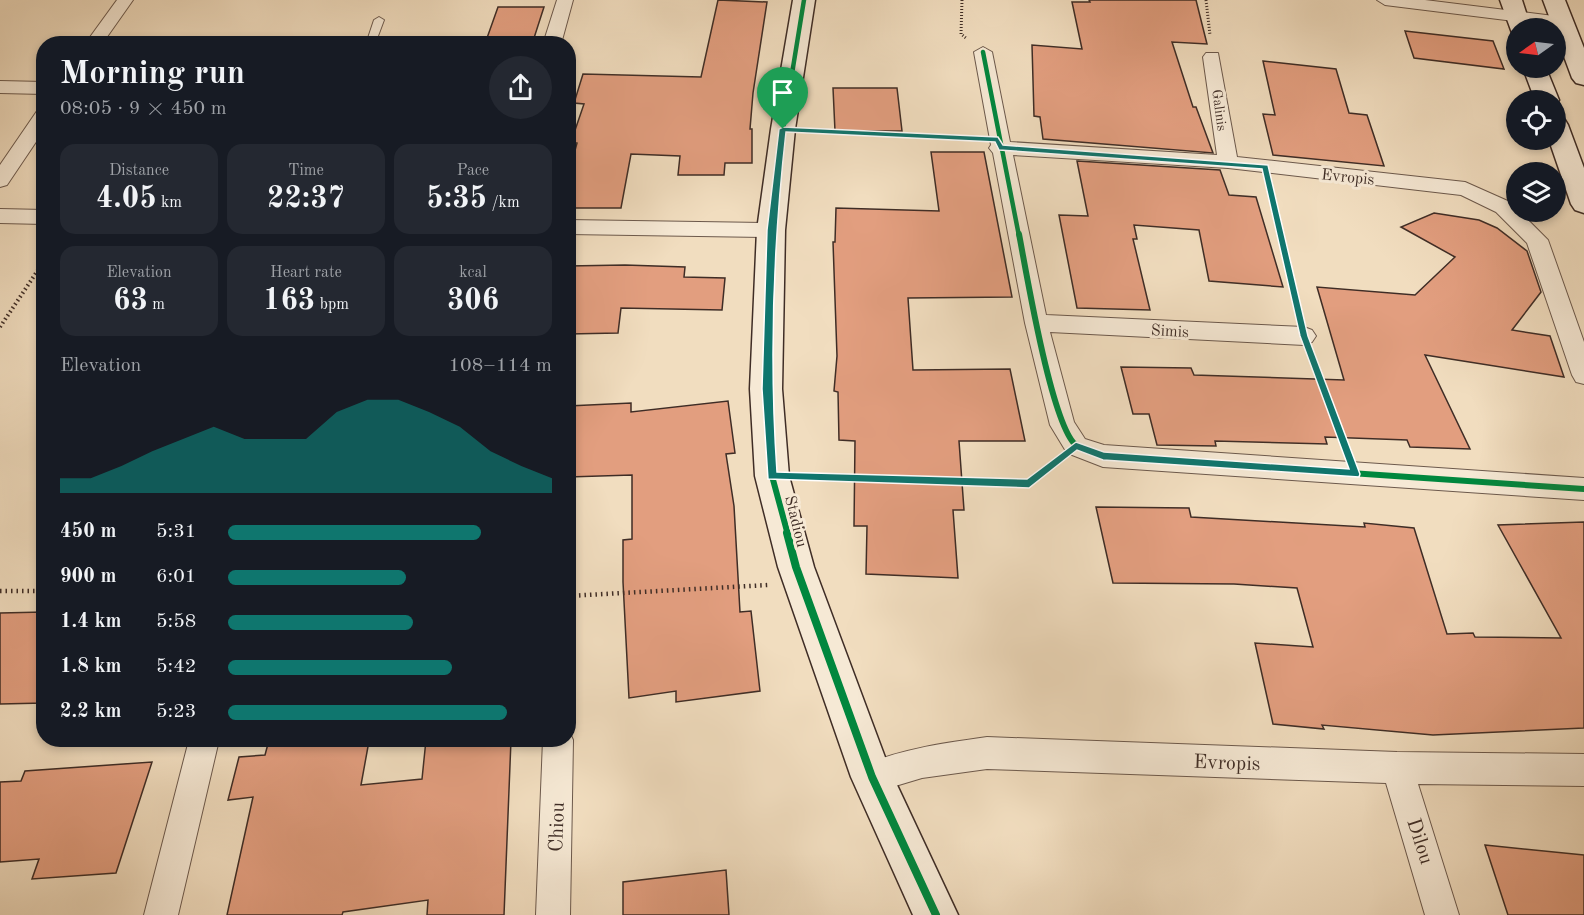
<!DOCTYPE html>
<meta charset="utf-8">
<style>
:root{--surface:#171b24;--page:#242831;--text:#f1f3f6;--muted:#9ea1a6;--accent:#0f766e}
body{margin:0;font-family:"Old Standard TT",serif;background:var(--page);color:var(--text);height:100vh;display:flex;flex-direction:column;font-size:22px;white-space:nowrap}
*{box-sizing:border-box;margin:0}
p{font-size:20px;color:var(--muted)}
.icon{flex:none;width:33px;height:33px;fill:none;stroke:currentColor;stroke-width:2;stroke-linecap:round;stroke-linejoin:round}
.map{position:relative;flex:1;overflow:hidden}
.panel{position:absolute;left:36px;top:36px;width:540px;height:711px;display:flex;flex-direction:column;background:var(--surface);border-radius:24px;box-shadow:0 3px 9px #0003}
.panel>*{flex:none}
.needle{width:39px;rotate:256deg}
.buttons{position:absolute;left:1506px;top:18px;display:grid;gap:12px}
.buttons a{display:grid;place-items:center;width:60px;height:60px;border-radius:50%;background:var(--surface);box-shadow:0 3px 9px #0003;font-size:30px}
.pin{position:absolute;display:grid;place-items:center;width:51px;height:51px;color:#fff;margin:-62px -26px;border-radius:50% 50% 50% 0;rotate:-45deg;box-shadow:0 0 6px #0007}
.pin .icon{rotate:45deg}
.round{display:grid;place-items:center;flex:none;width:63px;height:63px;border-radius:32px;background:var(--page)}
.overview{display:flex;align-items:center;justify-content:space-between;height:102px;padding:0 24px}
h1{font-size:33px;font-weight:700;line-height:45px}
.stats{display:grid;grid-template-columns:repeat(3,1fr);gap:9px;height:102px;padding:6px 24px}
.stats div{display:grid;align-content:center;border-radius:15px;background:var(--page);text-align:center}
.stats b{font-size:30px;font-weight:700}
.stats small{font-size:16px;font-weight:400}
.stats p{font-size:16px}
.chart{height:168px;padding:12px 24px}
.chart p{display:flex;justify-content:space-between}
.chart svg{width:100%;height:108px;margin-top:6px;fill:var(--accent);opacity:.7}
ul{padding:0 24px;list-style:none;font-size:20px}
li{display:grid;grid-template-columns:96px 72px 1fr;align-items:center;height:45px}
li i{height:15px;border-radius:8px;background:var(--accent)}
.map>svg:first-child{display:block}
.building{fill:#e29e7f;stroke:#3f2d26;stroke-width:1.5}
.lines{fill:none;stroke-linecap:round;stroke-linejoin:round}
.lane-casing{stroke:#6c594c;stroke-width:2}
.street-casing{stroke:#6c594c;stroke-width:2}
.secondary-casing{stroke:#3f2d26;stroke-width:3}
.path-far2{stroke:#3f2d26;stroke-width:3;stroke-dasharray:1 2;stroke-linecap:butt}
.path-far1{stroke:#3f2d26;stroke-width:4;stroke-dasharray:1.5 3;stroke-linecap:butt}
.path{stroke:#3f2d26;stroke-width:4.5;stroke-dasharray:1.5 4;stroke-linecap:butt}
.lane{fill:#f6e9d5;fill-rule:evenodd}
.street{fill:#f6e9d5;fill-rule:evenodd}
.secondary{fill:#f6e9d5;fill-rule:evenodd}
.cycleway-far2-casing{stroke:#f6e9d5;stroke-width:8}
.cycleway-far1-casing{stroke:#f6e9d5;stroke-width:10}
.cycleway-casing{stroke:#f6e9d5;stroke-width:11}
.cycleway-far2{stroke:#00873e;stroke-width:4.5}
.cycleway-far1{stroke:#00873e;stroke-width:6}
.cycleway{stroke:#00873e;stroke-width:8}
.route{fill:#0f766e;stroke:#fff;stroke-width:1.5;fill-rule:evenodd}
.labels{text-anchor:middle;stroke-width:6;stroke-linejoin:round;paint-order:stroke}
.far-street-label{font-size:14px;fill:#3f2d26;stroke:#f6e9d5}
.street-label{font-size:16px;fill:#3f2d26;stroke:#f6e9d5}
.near-street-label{font-size:20px;fill:#3f2d26;stroke:#f6e9d5}
</style>
<div class="map">
<svg width="1584" height="915" viewBox="0 0 1584 915">
<rect width="100%" height="100%" fill="#f1ddbf"/>
<filter id="stains"><feTurbulence type="fractalNoise" baseFrequency=".00333" numOctaves="4"/><feColorMatrix values="0 0 0 0 .2 0 0 0 0 .09 0 0 0 0 .02 0 0 0 .5 -.17"/></filter>
<radialGradient id="worn" r=".72"><stop offset=".6" stop-color="#630" stop-opacity="0"/><stop offset="1" stop-color="#630" stop-opacity=".3"/></radialGradient>
<path class="building" d="M718,0L767,2L753,93L750,129H752V163H725L724,175H678L680,156L631,154L621,208H568V176L577,143L571,142L584,104L574,103L583,74L701,77Z
M1089,0H1196L1207,44L1172,42L1193,107H1196L1213,153L1043,139L1040,117L1034,116L1032,45L1082,49L1072,2H1090Z
M498,7H544L534,38H487Z
M1405,31L1493,41L1504,69L1414,58Z
M1263,61L1336,69L1349,113L1367,115L1384,166L1273,155L1263,114L1275,115Z
M833,88H897L902,131H835Z
M931,152H984L1012,297L908,298L913,370L1010,369L1025,441H959L964,510H953L958,578L866,574L867,526H854L855,441L839,440L838,392L834,391L837,356L833,242H835L836,208L939,211Z
M1077,161L1220,170L1229,195L1256,197L1283,287L1209,281L1199,230L1134,225L1137,239H1133L1150,310L1077,308L1059,215L1088,216Z
M1434,213L1479,220L1497,228L1527,251L1541,292L1512,330L1550,336L1564,377L1425,355L1470,449L1410,447L1407,440L1325,437L1327,444L1215,441L1216,446L1157,445L1149,414H1133L1121,367L1191,368L1194,375L1344,380L1317,287L1415,295L1455,257L1401,227Z
M625,265L685,267L684,277L725,278L722,310L621,308L618,333L568,334V266Z
M728,401L735,453L726,454L734,506L740,612L751,611L760,691L676,702V691L629,698L623,582V540L632,539V475L568,477V406L631,403V412Z
M1096,507L1189,508L1191,517L1365,527L1364,523L1414,528L1447,634L1473,633L1475,637L1561,638L1498,525L1584,522V728L1433,735L1322,725L1324,729L1273,724L1255,643L1313,647L1297,588L1234,584L1113,583Z
M44,612V703L0,704V613Z
M269,740H334L333,744L369,741L361,785L422,779L426,740H511L504,915H427L428,900L343,912L342,915H227L253,797L228,800L239,757L265,755Z
M152,762L116,873L32,879L39,859L0,862V782L21,781L25,771Z
M1485,845L1584,855V915H1508Z
M726,870L729,915H623V882Z"/>
<g class="lines">
<defs>
<path id="lane" d="M379,17L384,20L375,44H366L374,20Z"/>
<path id="street" d="M117,0H133L102,44H85Z
M557,0H573L561,44H543Z
M1377,0H1425L1562,17L1571,22L1562,27L1385,5Z
M983,47L992,52L1010,142L1217,155L1203,57L1206,53H1218L1237,157L1465,182L1510,202L1516,212H1520L1548,240L1584,342V384L1576,382L1572,375L1527,243L1496,212L1461,195L1228,168L1013,155L1046,315L1304,327L1312,330L1316,336L1312,342L1304,345L1050,332L1074,422L1085,439L1104,445L1584,478V500L1103,467L1067,453L1050,425L1025,323L993,153L989,148L991,145L974,52Z
M0,81L44,82V94L0,93Z
M44,109V130L7,185L0,187V165L37,111Z
M0,209L44,210V224L0,223Z
M568,220L771,223L778,225L782,230L778,235L771,237L568,234Z
M568,729L573,740L570,915H536L543,740H568Z
M987,737L1397,752L1584,754V786L1418,784L1459,915H1425L1386,783L987,769L922,778L872,793L861,788L856,777L861,766C901,749 944,743 987,737Z
M189,740H219L178,915H144Z"/>
<path id="secondary" d="M793,0H815L795,129L785,230L782,389L789,476L814,567L889,768L958,915H913L851,777L778,567L755,476L750,389L757,230L771,129Z
M1500,0H1522L1531,28H1516V34L1512,33Z
M1543,0H1565L1584,48V85L1576,83L1572,78Z
M1523,68H1546L1559,100L1556,105V100H1535Z
M1556,117L1565,120L1568,125L1584,168V213L1575,210L1571,204L1549,140H1556Z"/>
</defs>
<use href="#lane" class="lane-casing"/>
<use href="#street" class="street-casing"/>
<use href="#secondary" class="secondary-casing"/>
<path class="path-far2" d="M962,0L961,34L966,38
M1206,0L1210,35
M810,131L973,138
M1270,191L1281,236"/>
<path class="path-far1" d="M1280,234L1298,309
M0,327L44,261
M1313,359L1345,445
M805,477L1029,483L1055,463"/>
<path class="path" d="M0,591H44
M568,596L768,585"/>
<use href="#lane" class="lane"/>
<use href="#street" class="street"/>
<use href="#secondary" class="secondary"/>
<defs>
<path id="cycleway-far2" d="M983,52L1019,236
M771,236L783,129L804,0"/>
<path id="cycleway-far1" d="M771,234L766,389L772,476L788,535
M1019,234C1026,270 1052,429 1077,446C1084,451 1095,453 1103,456L1584,489"/>
<path id="cycleway" d="M787,533L796,567L872,777L936,915"/>
</defs>
<use href="#cycleway-far2" class="cycleway-far2-casing"/>
<use href="#cycleway-far1" class="cycleway-far1-casing"/>
<use href="#cycleway" class="cycleway-casing"/>
<use href="#cycleway-far2" class="cycleway-far2"/>
<use href="#cycleway-far1" class="cycleway-far1"/>
<use href="#cycleway" class="cycleway"/>
</g>
<path class="route" d="M783,127L998,137L1003,145L1268,165L1308,336L1360,474L1359,477L1103,460L1077,450L1029,488L768,479L762,389L767,230L779,129ZM786,132L995,142L999,150L1262,169L1300,336L1349,469L1104,452L1076,442L1027,479L777,472C769,356 773,247 786,132Z"/>
<g class="labels">
<g class="far-street-label">
<text transform="translate(1220 110) rotate(82)" y="5">Galinis</text>
</g>
<g class="street-label">
<text transform="translate(1348 176) rotate(6)" y="6">Evropis</text>
<text transform="translate(1170 330) rotate(3)" y="6">Simis</text>
<text transform="translate(797 521) rotate(76)" y="6">Stadiou</text>
</g>
<g class="near-street-label">
<text transform="translate(1227 762) rotate(2)" y="7">Evropis</text>
<text transform="translate(556 827) rotate(-88)" y="7">Chiou</text>
<text transform="translate(1421 841) rotate(72)" y="7">Dilou</text>
</g>
</g>
<rect width="100%" height="100%" filter="url(#stains)"/>
<rect width="100%" height="100%" fill="url(#worn)"/>
</svg>
<div class="buttons">
<a><svg class="needle" viewBox="-14 -14 28 28"><path d="M0-13l5 13h-10z" fill="#e53935"/><path d="M0 13l5-13h-10z" fill="#9ea1a6"/></svg></a>
<a><svg class="icon" aria-label="locate" viewBox="0 0 24 24"><circle cx="12" cy="12" r="6"/><path d="M12 2v4M12 18v4M2 12h4M18 12h4"/></svg></a>
<a><svg class="icon" aria-label="layers" viewBox="0 0 24 24"><path d="M12 4l9 5-9 5-9-5zM3 14l9 5 9-5"/></svg></a>
</div>
<div class="pin" style="left:783px;top:129px;background:#1e9e55"><svg class="icon" aria-label="arrive" viewBox="0 0 24 24"><path d="M6 21V4h12l-3 4 3 4H6"/></svg></div>
<section class="panel">
<div class="overview"><div><h1>Morning run</h1><p>08:05 · 9 × 450 m</p></div><a class="round"><svg class="icon" aria-label="share" viewBox="0 0 24 24"><path d="M12 15V3M7 8l5-5 5 5M5 13v7h14v-7"/></svg></a></div>
<div class="stats">
<div><p>Distance</p><b>4.05<small> km</small></b></div>
<div><p>Time</p><b>22:37</b></div>
<div><p>Pace</p><b>5:35<small> /km</small></b></div>
</div>
<div class="stats">
<div><p>Elevation</p><b>63<small> m</small></b></div>
<div><p>Heart rate</p><b>163<small> bpm</small></b></div>
<div><p>kcal</p><b>306</b></div>
</div>
<div class="chart"><p><span>Elevation</span>108–114 m</p>
<svg viewBox="0 0 160 44" preserveAspectRatio="none"><path d="M0 44V38L10 38L20 33L30 27L40 22L50 17L60 22L70 22L80 22L90 11L100 6L110 6L120 11L130 17L140 27L150 33L160 38V44z"/></svg>
</div>
<ul>
<li><b>450 m</b>5:31<i style="width:78%"></i></li>
<li><b>900 m</b>6:01<i style="width:55%"></i></li>
<li><b>1.4 km</b>5:58<i style="width:57%"></i></li>
<li><b>1.8 km</b>5:42<i style="width:69%"></i></li>
<li><b>2.2 km</b>5:23<i style="width:86%"></i></li>
</ul>
</section>
</div>
